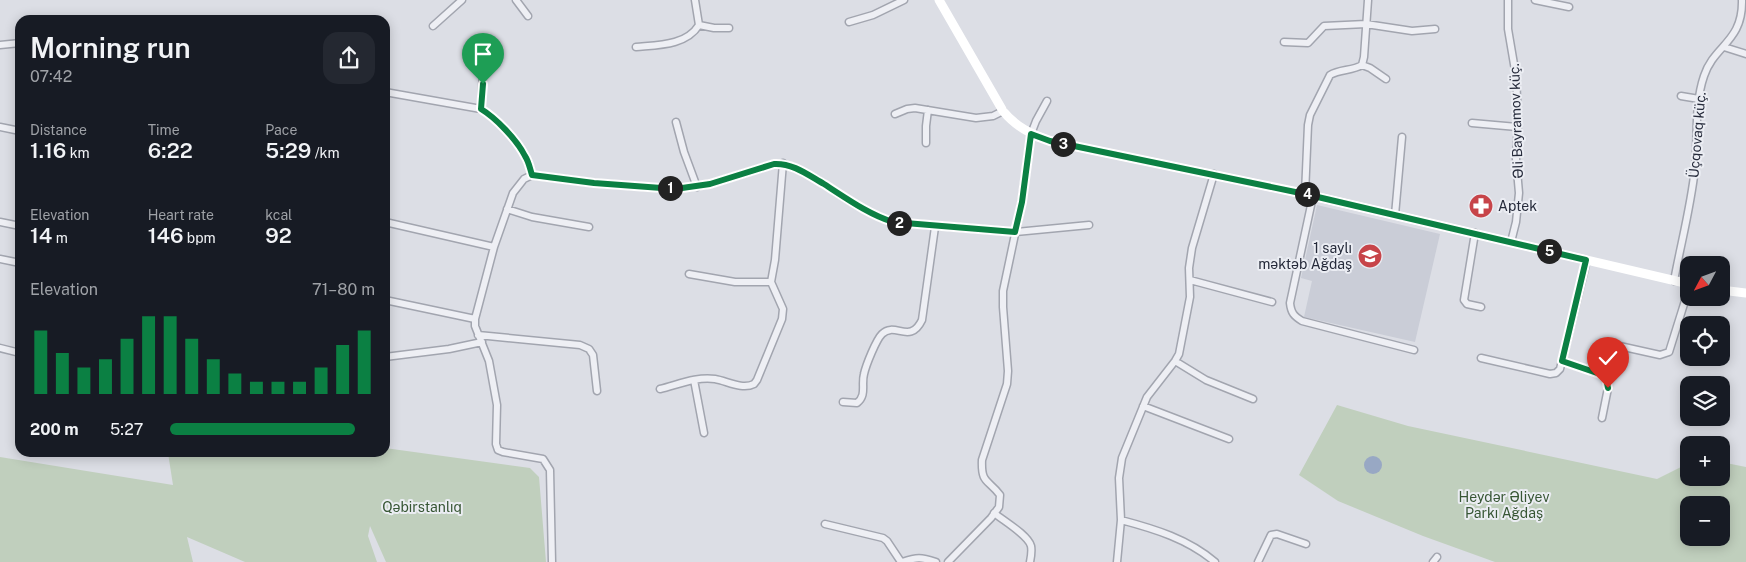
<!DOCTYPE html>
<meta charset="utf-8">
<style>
:root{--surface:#171b24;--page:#242831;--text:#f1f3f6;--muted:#9ea1a6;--accent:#0b8043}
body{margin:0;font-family:"Public Sans",sans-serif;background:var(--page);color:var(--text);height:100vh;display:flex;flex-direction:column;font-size:19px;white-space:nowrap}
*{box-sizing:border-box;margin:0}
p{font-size:16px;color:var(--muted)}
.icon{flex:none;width:28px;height:28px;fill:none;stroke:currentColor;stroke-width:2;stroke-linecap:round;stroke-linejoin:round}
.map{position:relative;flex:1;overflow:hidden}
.drawer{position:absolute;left:15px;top:15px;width:375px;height:442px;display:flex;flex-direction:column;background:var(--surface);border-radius:15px;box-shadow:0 2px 12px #0003}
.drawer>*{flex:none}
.needle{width:32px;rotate:229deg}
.buttons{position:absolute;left:1680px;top:256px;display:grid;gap:10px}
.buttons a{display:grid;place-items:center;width:50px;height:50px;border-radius:10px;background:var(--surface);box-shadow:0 2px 12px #0003;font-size:25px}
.pin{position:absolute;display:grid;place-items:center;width:42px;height:42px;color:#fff;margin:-51px -21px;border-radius:50% 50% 50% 0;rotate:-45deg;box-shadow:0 0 5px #0007}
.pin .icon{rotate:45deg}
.km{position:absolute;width:25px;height:25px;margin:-12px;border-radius:50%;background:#222;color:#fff;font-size:14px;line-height:25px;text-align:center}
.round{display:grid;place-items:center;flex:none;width:52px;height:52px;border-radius:15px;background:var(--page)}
.headline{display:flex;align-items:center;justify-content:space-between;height:85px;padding:0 15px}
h1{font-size:28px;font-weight:600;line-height:38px}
.figures{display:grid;grid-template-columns:repeat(3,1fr);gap:8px;height:85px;padding:5px 15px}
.figures div{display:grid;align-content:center}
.figures b{font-size:21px;font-weight:600}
.figures small{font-size:14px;font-weight:400}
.figures p{font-size:14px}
.chart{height:140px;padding:10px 15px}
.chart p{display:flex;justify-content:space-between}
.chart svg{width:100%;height:90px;margin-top:5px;stroke:var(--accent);stroke-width:6}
ul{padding:0 15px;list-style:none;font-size:16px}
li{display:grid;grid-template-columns:80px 60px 1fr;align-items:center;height:38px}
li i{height:12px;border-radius:6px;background:var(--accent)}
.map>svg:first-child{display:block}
.built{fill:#cacdd7}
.green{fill:#c0cfbd;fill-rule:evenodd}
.water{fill:#98a8c4}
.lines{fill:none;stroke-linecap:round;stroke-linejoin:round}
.street-casing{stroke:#a2a5af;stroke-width:9}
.street{stroke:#eeeff4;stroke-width:6}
.secondary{stroke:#fff;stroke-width:9}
.route-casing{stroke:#fff;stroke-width:10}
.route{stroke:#0b8043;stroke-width:6}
.labels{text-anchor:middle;stroke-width:4;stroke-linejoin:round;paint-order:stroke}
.street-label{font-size:14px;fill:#262b3b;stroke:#ebedf3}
.poi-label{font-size:14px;fill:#262b3b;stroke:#ebedf3;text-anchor:start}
.park-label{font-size:14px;fill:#375634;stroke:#ebedf3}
</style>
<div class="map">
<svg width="1746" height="562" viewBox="0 0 1746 562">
<rect width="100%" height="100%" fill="#dcdee5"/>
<path class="built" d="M1317,205L1440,234L1415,342L1304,317L1312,281L1301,278Z"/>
<path class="green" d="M1337,405L1408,426L1657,479L1689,463V478H1721V462L1746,467V562H1495L1423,536L1338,501L1299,475ZM1689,505H1721V538H1689Z
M385,448L530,468L539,477L546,562H386L370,526L368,536L377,562H245L187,537L193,562H0V457L173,485L168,453L385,452Z"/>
<path class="water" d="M1364 465a9 9 0 1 1 18 0a9 9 0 1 1-18 0Z"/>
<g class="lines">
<defs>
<path id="street" d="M516,0L528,16
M1508,0V29L1516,76L1518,121L1516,159L1519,193L1516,222L1511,242
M1535,0L1569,7
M849,22L873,15L904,0
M699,25L714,28H729
M433,26L462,0
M1284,42L1308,43L1324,26L1366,24L1412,31L1435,29
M0,45L20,43
M636,47C657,45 686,46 699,25L695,0
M1724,47L1746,54
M478,54L483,72L481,109
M1362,65L1370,68L1386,79
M385,92L481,109C496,118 517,140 525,156C529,162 530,169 532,175
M1681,96L1699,99
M895,114L907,109L915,108L976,118L993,116L1003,111
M676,122L684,152L697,187
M1472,123L1517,127
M0,127L20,131
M926,143V126L928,110
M532,175L594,183L675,189L710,184L774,164C793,163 808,175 824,184C846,198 868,214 893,222L1015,232L1089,225
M532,175L524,179L513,193L494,247L475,319V326L489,361L497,405L496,444L498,450L503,452L543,459L550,470L552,562
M1305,194L1308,125L1310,115L1330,75C1340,69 1352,71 1362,65L1364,57L1368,0
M1313,196L1290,303C1291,313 1294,316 1302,321L1414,350
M507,209L532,217L589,227
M1395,215L1402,137
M0,222L20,226
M385,222L494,247
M1475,233L1464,300L1467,304L1481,307
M0,259L20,263
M689,274L735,282H771
M1190,280L1272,302
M1674,281C1681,243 1691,206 1695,168C1698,138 1694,105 1704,76C1714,45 1743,42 1742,0
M385,300L475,319
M478,335L580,345L589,349L593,355L597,391
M1615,345L1660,355L1669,352L1689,288
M0,348L20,353
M385,357L449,349L482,342
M1481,358L1550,374L1556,373L1560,369L1587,260
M1175,361L1206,380L1253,399
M1562,361L1600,374L1606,378L1608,388L1602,418
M694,380L704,433
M660,389C677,385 697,376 715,379C727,381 742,390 754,384L757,380L782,319L783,309L771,282L775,260L783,163
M843,402L857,403C867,395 861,385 864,374C866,365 876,340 882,334C895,321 910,345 922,320L935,227
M1143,406L1229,439
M994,513C1004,521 1028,535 1031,546C1032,551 1031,557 1030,562
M1121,520C1155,529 1188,539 1215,562
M825,524L883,538L887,541L901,562
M902,562C917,557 921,557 936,562
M948,562L991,518L999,507L1000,495C988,479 981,484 982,460L1007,384L1008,371L1003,307V291L1022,201L1031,134L1036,121L1047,101
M1117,562L1121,520L1119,478L1122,458L1147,397L1175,361L1179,354L1190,297L1189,268L1192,248L1214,174
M1258,562L1271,535L1277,534L1306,544
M1433,562L1437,557"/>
</defs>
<use href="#street" class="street-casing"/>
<use href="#street" class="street"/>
<path class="secondary" d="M939,0L1003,111C1016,127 1031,134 1050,141L1305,194L1689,284
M1721,290L1746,293"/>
</g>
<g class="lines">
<defs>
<path id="route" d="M483,84L481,109C496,118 517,140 525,156C529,162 530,169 532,175L594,183L675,189L710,184L774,164C793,163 808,175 824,184C846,198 868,214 893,222L1015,232L1022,202L1031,134L1050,141L1305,194L1586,260L1562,361L1600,374L1606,378L1608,388"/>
</defs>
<use href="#route" class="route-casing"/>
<use href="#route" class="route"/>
</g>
<defs>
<symbol id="pharmacy-disc" viewBox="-11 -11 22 22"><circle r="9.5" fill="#c74449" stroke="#ebedf3"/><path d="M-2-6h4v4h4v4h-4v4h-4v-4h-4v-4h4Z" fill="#fff"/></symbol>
<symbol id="school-disc" viewBox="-11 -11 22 22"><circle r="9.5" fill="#c74449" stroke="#ebedf3"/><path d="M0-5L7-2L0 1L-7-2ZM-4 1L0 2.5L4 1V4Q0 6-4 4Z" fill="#fff"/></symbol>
</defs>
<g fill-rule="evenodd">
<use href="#pharmacy-disc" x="1467" y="192" width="28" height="28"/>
<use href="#school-disc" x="1356" y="242" width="28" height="28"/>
</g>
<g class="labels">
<g class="street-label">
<text transform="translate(1516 121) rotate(-92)" y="5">Əli Bayramov küç.</text>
<text transform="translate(1697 135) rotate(-85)" y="5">Üçqovaq küç.</text>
</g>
<g class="poi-label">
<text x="1498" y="211">Aptek</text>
<text x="1352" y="253" text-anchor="end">1 saylı<tspan x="1352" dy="16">məktəb Ağdaş</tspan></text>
</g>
<g class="park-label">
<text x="1504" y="502">Heydər Əliyev<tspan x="1504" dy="16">Parkı Ağdaş</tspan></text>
<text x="422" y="512">Qəbirstanlıq</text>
</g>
</g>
</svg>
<div class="buttons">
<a><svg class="needle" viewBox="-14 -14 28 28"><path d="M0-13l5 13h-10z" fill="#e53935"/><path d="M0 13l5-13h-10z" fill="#9ea1a6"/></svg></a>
<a><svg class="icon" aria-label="locate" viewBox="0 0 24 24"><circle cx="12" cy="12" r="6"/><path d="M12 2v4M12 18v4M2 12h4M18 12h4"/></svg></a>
<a><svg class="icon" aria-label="layers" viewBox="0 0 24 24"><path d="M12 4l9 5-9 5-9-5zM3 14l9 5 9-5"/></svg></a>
<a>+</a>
<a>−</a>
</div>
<div class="pin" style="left:483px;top:84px;background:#1e9e55"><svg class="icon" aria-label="arrive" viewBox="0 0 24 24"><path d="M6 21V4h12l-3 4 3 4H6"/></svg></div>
<div class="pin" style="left:1608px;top:388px;background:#d93025"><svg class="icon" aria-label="check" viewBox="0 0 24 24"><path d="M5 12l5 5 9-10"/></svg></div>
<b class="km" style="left:670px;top:188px">1</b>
<b class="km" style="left:899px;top:223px">2</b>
<b class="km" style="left:1063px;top:144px">3</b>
<b class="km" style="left:1307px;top:194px">4</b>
<b class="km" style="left:1549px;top:251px">5</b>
<section class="drawer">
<div class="headline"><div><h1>Morning run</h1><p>07:42</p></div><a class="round"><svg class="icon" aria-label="share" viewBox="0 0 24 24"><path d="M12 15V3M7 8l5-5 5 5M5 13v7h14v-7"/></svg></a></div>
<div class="figures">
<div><p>Distance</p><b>1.16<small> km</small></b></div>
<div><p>Time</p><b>6:22</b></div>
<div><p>Pace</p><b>5:29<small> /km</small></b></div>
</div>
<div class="figures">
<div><p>Elevation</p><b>14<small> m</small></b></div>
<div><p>Heart rate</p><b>146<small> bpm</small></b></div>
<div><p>kcal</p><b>92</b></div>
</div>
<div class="chart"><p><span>Elevation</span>71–80 m</p>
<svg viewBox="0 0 160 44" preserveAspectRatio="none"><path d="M5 44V13M15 44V24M25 44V31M35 44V27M45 44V17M55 44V6M65 44V6M75 44V17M85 44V27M95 44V34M105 44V38M115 44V38M125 44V38M135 44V31M145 44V20M155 44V13"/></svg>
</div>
<ul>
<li><b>200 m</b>5:27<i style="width:90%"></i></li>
</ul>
</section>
</div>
